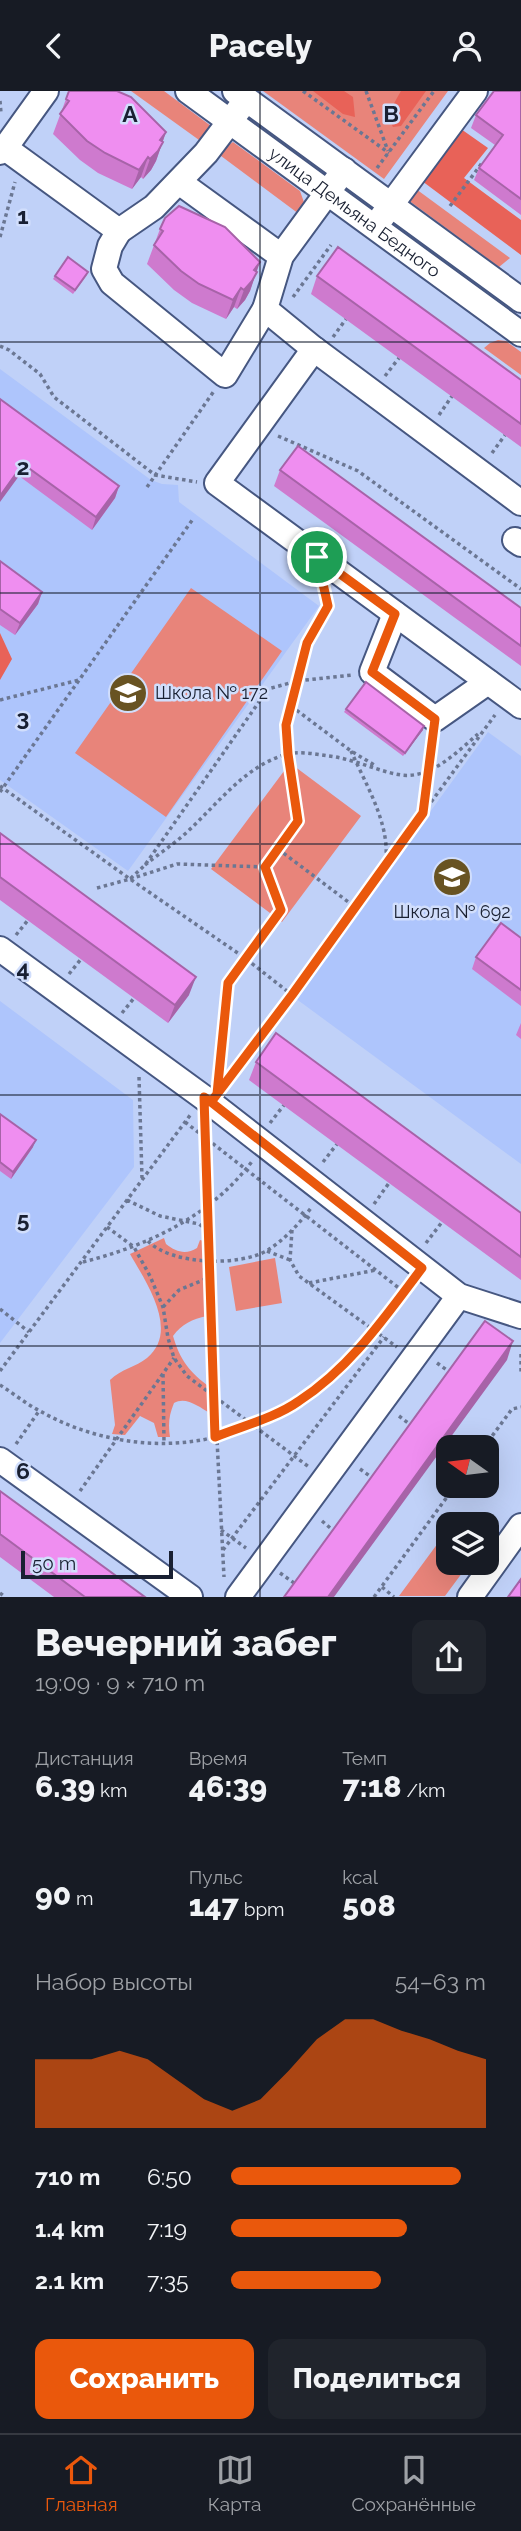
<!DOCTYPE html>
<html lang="ru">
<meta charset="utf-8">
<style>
:root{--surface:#171b24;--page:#20242c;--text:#f1f3f6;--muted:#9ea1a6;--line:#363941;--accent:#ea580c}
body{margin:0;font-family:Raleway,sans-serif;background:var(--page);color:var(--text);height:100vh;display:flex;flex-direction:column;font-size:26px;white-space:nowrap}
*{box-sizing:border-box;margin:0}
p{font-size:23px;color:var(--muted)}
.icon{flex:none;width:38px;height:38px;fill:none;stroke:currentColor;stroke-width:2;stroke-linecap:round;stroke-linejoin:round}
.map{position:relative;height:1506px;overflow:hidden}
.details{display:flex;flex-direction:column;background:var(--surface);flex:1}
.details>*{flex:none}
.needle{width:46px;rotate:284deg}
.tools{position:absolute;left:436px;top:1344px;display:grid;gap:14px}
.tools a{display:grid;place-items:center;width:63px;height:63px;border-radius:14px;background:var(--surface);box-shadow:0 7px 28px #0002;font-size:35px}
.scale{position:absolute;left:21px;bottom:18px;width:152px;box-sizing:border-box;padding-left:7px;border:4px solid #192032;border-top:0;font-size:19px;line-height:24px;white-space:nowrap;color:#192032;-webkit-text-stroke:5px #d1defc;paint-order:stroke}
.pin{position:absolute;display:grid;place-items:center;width:60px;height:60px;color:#fff;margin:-30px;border:4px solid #fff;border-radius:50%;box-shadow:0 2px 7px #0007}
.round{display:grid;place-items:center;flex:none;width:74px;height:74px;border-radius:14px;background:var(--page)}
.summary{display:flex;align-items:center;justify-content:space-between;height:119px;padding:0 35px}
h1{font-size:38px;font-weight:800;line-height:52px}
.figures{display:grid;grid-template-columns:repeat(3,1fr);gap:10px;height:119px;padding:7px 35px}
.figures div{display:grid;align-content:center}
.figures b{font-size:30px;font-weight:800}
.figures small{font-size:19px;font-weight:400}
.figures p{font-size:19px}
.chart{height:196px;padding:14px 35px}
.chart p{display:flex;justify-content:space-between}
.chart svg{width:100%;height:126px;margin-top:7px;fill:var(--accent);opacity:.7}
.primary-button{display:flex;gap:14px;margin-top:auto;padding:14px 35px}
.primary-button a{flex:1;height:80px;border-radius:14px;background:var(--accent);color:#fff;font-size:28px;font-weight:800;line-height:80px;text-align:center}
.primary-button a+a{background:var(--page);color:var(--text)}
ul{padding:0 35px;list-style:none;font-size:23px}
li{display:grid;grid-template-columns:112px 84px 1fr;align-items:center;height:52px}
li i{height:18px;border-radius:9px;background:var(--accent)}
header{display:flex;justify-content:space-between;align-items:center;height:91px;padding:0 35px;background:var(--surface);font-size:32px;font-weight:800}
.dock{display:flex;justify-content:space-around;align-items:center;height:98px;border-top:2px solid var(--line);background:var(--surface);font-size:19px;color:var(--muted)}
.dock a{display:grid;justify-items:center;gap:4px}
.dock .on{color:var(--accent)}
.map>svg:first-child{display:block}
.built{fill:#aec5fc}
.green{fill:#e8847a}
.forest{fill:#e86258}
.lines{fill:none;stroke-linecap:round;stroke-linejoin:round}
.minor-casing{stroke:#465781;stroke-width:28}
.path{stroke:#6b7793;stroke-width:3.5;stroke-dasharray:3.5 3.5;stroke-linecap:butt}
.minor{stroke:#fff;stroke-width:24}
.wall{fill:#ce7ace}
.shaded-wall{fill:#a763a8}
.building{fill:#ef8ef0;stroke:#a763a8;stroke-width:2}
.route-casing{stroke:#fff;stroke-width:14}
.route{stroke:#ea580c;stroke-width:9}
.grid{fill:none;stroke:#192032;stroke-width:2;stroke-opacity:0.55}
.labels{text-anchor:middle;stroke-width:5;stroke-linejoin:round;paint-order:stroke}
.street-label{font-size:18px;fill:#192032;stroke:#d1defc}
.poi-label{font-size:18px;fill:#192032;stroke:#d1defc;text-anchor:start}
.grid-label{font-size:23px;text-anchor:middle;font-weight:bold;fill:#192032;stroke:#d1defc;stroke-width:5;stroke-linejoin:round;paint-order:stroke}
</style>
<header><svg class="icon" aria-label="back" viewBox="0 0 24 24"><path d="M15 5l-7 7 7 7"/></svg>Pacely<svg class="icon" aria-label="person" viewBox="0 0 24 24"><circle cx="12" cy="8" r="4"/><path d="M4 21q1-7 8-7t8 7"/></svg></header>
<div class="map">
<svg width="521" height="1506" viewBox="0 0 521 1506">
<rect width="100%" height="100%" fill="#c0d1f8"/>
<path class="built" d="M0,278L151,389L162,393L178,394L179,411L319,515L128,780L0,689Z
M488,641L521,665V1073L295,907Z
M0,910L133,1009L134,1076L0,1252Z"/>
<path class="green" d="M131,0H164L211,35L206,54Z
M263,0H448L384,88Z
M233,51L300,100L306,117L303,126L217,62Z
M416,98L510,167L499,176L408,109Z
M498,249L506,250L521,261V284L484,257L490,252Z
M191,497L282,560L166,726L75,662Z
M290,672L361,725L282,831L211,778Z
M164,1147L166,1153C176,1161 186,1164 197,1157L200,1149L204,1150L207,1225C192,1228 182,1233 173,1245C180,1269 190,1282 210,1296V1322C199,1316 186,1305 174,1312C169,1324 168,1333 170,1346H158L154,1332L140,1325L125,1344L112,1343L115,1334L110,1289C121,1278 136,1276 147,1267C180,1240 146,1191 130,1163Z
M275,1167L282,1212L236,1220L229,1176Z
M438,1452L448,1459V1472H465L468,1474L445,1505H399Z"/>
<path class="forest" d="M313,0H344L353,6L355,26L343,23Z
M401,0H426L401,35L393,36C385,24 395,11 401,0Z
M461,38L488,57L464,87L521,129V164L422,90Z
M0,542L12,568L0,589Z"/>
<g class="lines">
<defs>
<g id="minor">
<path id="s1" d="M188,0L521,243"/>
<path d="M235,0L521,209"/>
<path d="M5,57L119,140L110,155L104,178L112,192L225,284L265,218"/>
<path d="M0,61L5,57L46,0"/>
<path d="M344,79L281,165L265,218L314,258L521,412"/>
<path d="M179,91L281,165"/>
<path d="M382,126L475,0"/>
<path d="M119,140L154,116L206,62L240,17"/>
<path d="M314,258L217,392L521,615"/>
<path d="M515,449L521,453"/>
<path d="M395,523L372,581L435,628L488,591"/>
<path d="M0,858L203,1006L459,1205L521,1225"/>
<path d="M0,1369L190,1506"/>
<path d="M238,1506L459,1205"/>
<path d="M470,1506L521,1435"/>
</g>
</defs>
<use href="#minor" class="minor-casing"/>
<path class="path" d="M303,0L389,62
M366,0L388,60
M0,10L1,22
M377,77L434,0
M450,115L482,72
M0,146L15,91
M293,206L331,154
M333,246L346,228
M0,255L9,259L40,283L54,306L155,384L197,391
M385,285L399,267
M439,324L452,305
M278,345L358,380L521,498
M492,362L505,344
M147,396L214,300
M0,609L79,589
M291,615L351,660L376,675
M351,660C366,694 392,736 385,773
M0,695L130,788L245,867L292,904
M0,701L193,428
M423,719L432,647
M278,758L355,816
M145,774C156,765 168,757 179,748C213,720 241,676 287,663C300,660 315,663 329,665C354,668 377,680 401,684C431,688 457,661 478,643
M266,776L298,730L288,663L286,634L307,552L328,515L324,498
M130,788L177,773L265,776L281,819L228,892L218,991
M97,797L130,788L145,774L268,598L297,590L352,584
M16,844L28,829
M69,883L81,868
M122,922L134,907
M139,986L142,1087
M224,993L495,624
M185,1031L404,1201
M270,1032L284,1014
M204,1036L208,1172L224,1486
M323,1071L337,1053
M127,1109L160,1125L199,1133L207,1139
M374,1113L389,1092
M107,1136L134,1156L150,1185L163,1216L168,1247L174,1267L187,1285L309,1376
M292,1139L290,1169L299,1185L397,1256
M148,1150C171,1174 240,1176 268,1159C284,1149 299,1133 311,1117
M426,1152L442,1131
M267,1160L290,1169
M83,1171C147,1155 212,1125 253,1069
M309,1192L376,1179
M163,1216L179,1199L208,1187
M0,1218L29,1241
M521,1263V1281
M437,1272L451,1282
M0,1280L191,1023
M163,1283L164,1351
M0,1294C13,1302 26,1313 40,1320C85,1346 144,1358 195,1350C214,1348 232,1339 251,1332C283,1320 312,1304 337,1281C365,1255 386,1224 408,1194
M399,1325L412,1335
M16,1353L39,1320
M484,1356L512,1318L521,1316
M360,1378L374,1388
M80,1400L174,1267
M322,1430L335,1441
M221,1439L246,1457
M223,1459L384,1246
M280,1482L297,1494
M382,1496L394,1506
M0,1502L5,1506
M374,1506L455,1395"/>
<use href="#minor" class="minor"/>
</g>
<path class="wall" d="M521,0V124L474,89L479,77L495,54L471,37L476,24Z
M66,8L166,41L156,70L151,79L143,88L141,86L132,98L98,82L80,69L53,43Z
M160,138L256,181L250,200L245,209L237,218L234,216L226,228L192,212L174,199L147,173Z
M87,184L73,203L53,188L55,185Z
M317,185L521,289V356L311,203Z
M0,308L119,395L115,407L92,439L19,385Z
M280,379L521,517V575L274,395Z
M0,470L42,501L38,513L15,544L0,534Z
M346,618L423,639L403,665L344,621Z
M0,742L189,904L168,932L0,809Z
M521,847V915L472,878L476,866Z
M521,932V948L516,944Z
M256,971L521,1122V1189L249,989Z
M0,1023L33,1056L11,1088L0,1080Z
M0,1400L145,1506H54L0,1466Z"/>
<path class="shaded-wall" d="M166,41L156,70L151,79L143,88L150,68L160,49Z
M148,66L141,86L132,98L139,79Z
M260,171L250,200L245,209L237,218L244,199L254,179Z
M241,197L234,216L226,228L233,209Z
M23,373L19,385L0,411V405Z
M119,395L115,407L92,439L96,426Z
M42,501L38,513L15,544L20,532Z
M424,635L423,639L403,665L405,662Z
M196,886L189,904L168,932L175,914Z
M36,1049L33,1056L11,1088L13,1081Z
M513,1250L507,1269L334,1506H328Z"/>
<path class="building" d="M69,0H117L131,6L166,41L160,49L163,51L158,60L150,68L148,66L139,79L105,62L87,50L60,23L69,10L66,8Z
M494,0H521V108L479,77L503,44L476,24Z
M179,115L225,136L260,171L254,179L257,181L252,190L244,199L241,197L233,209L199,193L181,180L154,154L163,140L160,138L165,127Z
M338,156L521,289V333L317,185Z
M68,166L88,181L75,199L55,185Z
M0,308L119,395L96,426L23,373L0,405Z
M298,355L521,517V555L280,379Z
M0,470L42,501L20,532L0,518Z
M366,591L424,635L405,662L346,618Z
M0,742L196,886L175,914L0,786Z
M501,832L521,847V899L476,866Z
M276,942L521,1122V1166L256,971Z
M0,1023L36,1049L13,1081L0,1071Z
M485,1230L513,1250L328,1506H284Z
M0,1400L145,1506H85L0,1443Z
M521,1488V1506H508Z"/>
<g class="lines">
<defs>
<path id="route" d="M317,466L328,515L307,552L286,634L288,663L298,730L265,776L281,819L228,892L217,1003L211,1011L204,1006L215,1346C242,1335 275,1327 299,1310C351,1276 385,1226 422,1177L211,1011L292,904L423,722L435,628L372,581L395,523L317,466"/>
</defs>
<use href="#route" class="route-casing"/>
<use href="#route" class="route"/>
</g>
<path class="grid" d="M260,0V1506M0,251H521M0,502H521M0,753H521M0,1004H521M0,1255H521"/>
<defs>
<symbol id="school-disc" viewBox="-11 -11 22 22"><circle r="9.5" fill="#685322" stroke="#d1defc"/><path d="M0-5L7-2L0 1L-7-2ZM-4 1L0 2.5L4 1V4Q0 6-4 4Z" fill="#fff"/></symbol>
</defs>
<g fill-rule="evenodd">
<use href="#school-disc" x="106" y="580" width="44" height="44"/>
<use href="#school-disc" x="430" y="764" width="44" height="44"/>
</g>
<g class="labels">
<g class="street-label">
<text dy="6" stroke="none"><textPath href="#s1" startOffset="206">улица Демьяна Бедного</textPath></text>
</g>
<g class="poi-label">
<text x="155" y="608">Школа № 172</text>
<text x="452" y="827" text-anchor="middle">Школа № 692</text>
</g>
</g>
<g class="grid-label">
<text x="130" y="31">A</text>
<text x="391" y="31">B</text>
<text x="23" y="133">1</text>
<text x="23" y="384">2</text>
<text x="23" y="635">3</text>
<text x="23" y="886">4</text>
<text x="23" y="1137">5</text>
<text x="23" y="1388">6</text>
</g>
</svg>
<div class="tools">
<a><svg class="needle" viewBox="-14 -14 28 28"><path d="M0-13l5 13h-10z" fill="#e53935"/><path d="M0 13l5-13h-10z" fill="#9ea1a6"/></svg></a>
<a><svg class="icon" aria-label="layers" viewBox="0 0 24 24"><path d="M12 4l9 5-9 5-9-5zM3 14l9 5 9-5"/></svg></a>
</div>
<div class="scale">50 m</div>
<div class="pin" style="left:317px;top:466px;background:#1e9e55"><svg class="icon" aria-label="arrive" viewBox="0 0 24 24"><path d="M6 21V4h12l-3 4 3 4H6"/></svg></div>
</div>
<section class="details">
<div class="summary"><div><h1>Вечерний забег</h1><p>19:09 · 9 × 710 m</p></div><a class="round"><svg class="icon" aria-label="share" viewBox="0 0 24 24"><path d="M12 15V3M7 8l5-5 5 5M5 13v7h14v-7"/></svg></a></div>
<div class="figures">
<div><p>Дистанция</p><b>6.39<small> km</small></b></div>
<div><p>Время</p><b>46:39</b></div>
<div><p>Темп</p><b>7:18<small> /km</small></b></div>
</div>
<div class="figures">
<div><b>90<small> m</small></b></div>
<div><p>Пульс</p><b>147<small> bpm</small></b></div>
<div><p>kcal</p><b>508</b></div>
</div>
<div class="chart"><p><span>Набор высоты</span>54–63 m</p>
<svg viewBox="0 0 160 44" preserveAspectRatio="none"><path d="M0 44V20L10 20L20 20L30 17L40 20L50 27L60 34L70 38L80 34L90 24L100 13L110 6L120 6L130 10L140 13L150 17L160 20V44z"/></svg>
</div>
<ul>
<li><b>710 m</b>6:50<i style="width:90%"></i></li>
<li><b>1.4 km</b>7:19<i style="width:69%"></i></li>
<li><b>2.1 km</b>7:35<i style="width:59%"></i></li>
</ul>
<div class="primary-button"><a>Сохранить</a><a>Поделиться</a></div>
</section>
<nav class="dock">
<a class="on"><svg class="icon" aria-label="home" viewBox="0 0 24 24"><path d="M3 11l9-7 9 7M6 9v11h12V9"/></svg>Главная</a>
<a><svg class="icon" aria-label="map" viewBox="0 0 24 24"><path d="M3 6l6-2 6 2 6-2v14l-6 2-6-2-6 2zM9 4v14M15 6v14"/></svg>Карта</a>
<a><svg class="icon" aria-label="saved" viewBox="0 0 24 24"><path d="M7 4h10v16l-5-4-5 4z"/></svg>Сохранённые</a>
</nav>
